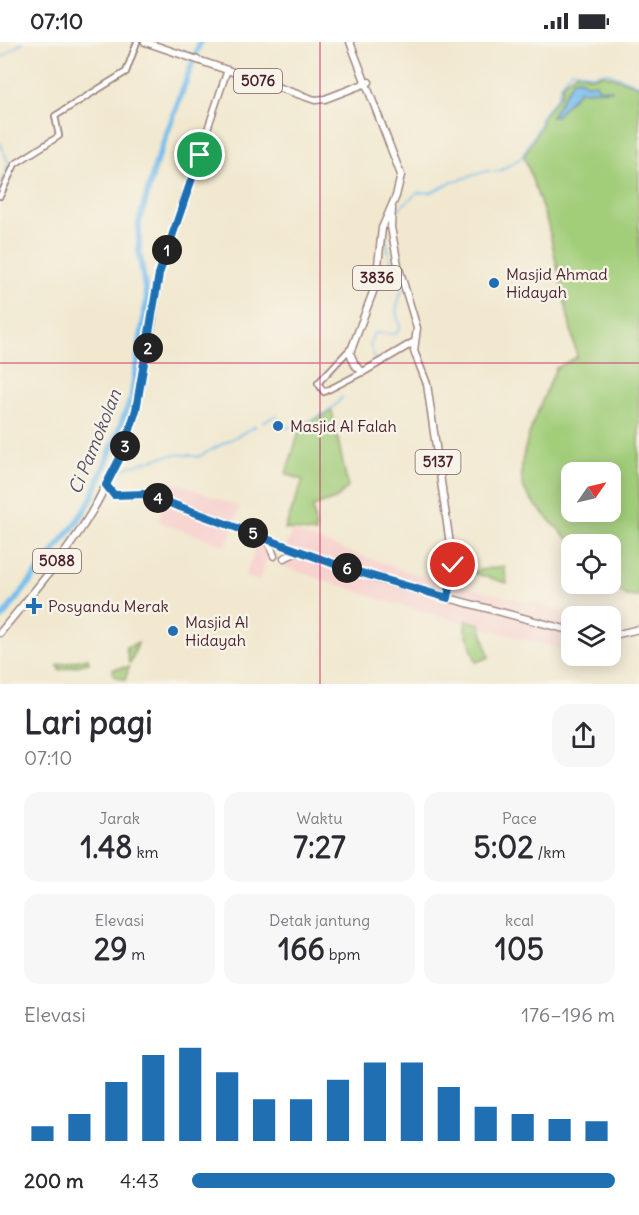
<!DOCTYPE html>
<html lang="id">
<meta charset="utf-8">
<style>
:root{--surface:#fff;--page:#f7f7f7;--text:#2b2b33;--muted:#7c7c81;--accent:#1f6fb2}
body{margin:0;font-family:Delius,sans-serif;background:var(--page);color:var(--text);height:100vh;display:flex;flex-direction:column;font-size:22px;white-space:nowrap}
*{box-sizing:border-box;margin:0}
p{font-size:20px;color:var(--muted)}
.icon{flex:none;width:33px;height:33px;fill:none;stroke:currentColor;stroke-width:2;stroke-linecap:round;stroke-linejoin:round}
.map{position:relative;height:642px;overflow:hidden}
.drawer{display:flex;flex-direction:column;background:var(--surface);flex:1}
.drawer>*{flex:none}
.needle{width:39px;rotate:56deg}
.buttons{position:absolute;left:561px;top:420px;display:grid;gap:12px}
.buttons a{display:grid;place-items:center;width:60px;height:60px;border-radius:12px;background:var(--surface);box-shadow:0 3px 15px #0003;font-size:30px}
.pin{position:absolute;display:grid;place-items:center;width:51px;height:51px;color:#fff;margin:-26px;border:3px solid #fff;border-radius:50%;box-shadow:0 2px 6px #0007}
.km{position:absolute;width:30px;height:30px;margin:-15px;border-radius:50%;background:#222;color:#fff;font-size:16px;line-height:30px;text-align:center}
.round{display:grid;place-items:center;flex:none;width:63px;height:63px;border-radius:18px;background:var(--page)}
.head{display:flex;align-items:center;justify-content:space-between;height:102px;padding:0 24px}
h1{font-size:33px;font-weight:700;line-height:45px}
.metrics{display:grid;grid-template-columns:repeat(3,1fr);gap:9px;height:102px;padding:6px 24px}
.metrics div{display:grid;align-content:center;border-radius:15px;background:var(--page);text-align:center}
.metrics b{font-size:30px;font-weight:700}
.metrics small{font-size:16px;font-weight:400}
.metrics p{font-size:16px}
.chart{height:168px;padding:12px 24px}
.chart p{display:flex;justify-content:space-between}
.chart svg{width:100%;height:108px;margin-top:6px;stroke:var(--accent);stroke-width:6}
ul{padding:0 24px;list-style:none;font-size:20px}
li{display:grid;grid-template-columns:96px 72px 1fr;align-items:center;height:45px}
li i{height:15px;border-radius:8px;background:var(--accent)}
.status{display:flex;justify-content:space-between;align-items:center;height:42px;padding:0 30px;background:var(--surface);direction:ltr}
.status svg{height:16px;fill:currentColor}
.map>svg:first-child{display:block}
.built{fill:#f7d0cd}
.green{fill:#a2ce7a;stroke:#767652;stroke-width:1.5;fill-rule:evenodd}
.water{fill:#74bded;stroke:#5f6e8c;stroke-width:1.5}
.lines{fill:none;stroke-linecap:round;stroke-linejoin:round}
.stream{stroke:#74bded;stroke-width:1.5}
.river{stroke:#74bded;stroke-width:6}
.tertiary-casing{stroke:#9e847d;stroke-width:8}
.secondary-casing{stroke:#9e847d;stroke-width:8}
.primary-casing{stroke:#9e847d;stroke-width:9}
.tertiary{stroke:#fff;stroke-width:4.5}
.secondary{stroke:#fff;stroke-width:5}
.primary{stroke:#fff;stroke-width:6}
.route-casing{stroke:#fff;stroke-width:12}
.route{stroke:#1f6fb2;stroke-width:8}
.grid{fill:none;stroke:#c2185b;stroke-width:1.5;stroke-opacity:0.55}
.poi-dot{fill:#1f6fb2;stroke:#f7f3e8;stroke-width:2}
.labels{text-anchor:middle;stroke-width:5;stroke-linejoin:round;paint-order:stroke}
.shield{fill:#f7f3e8;stroke:#7e5f64;stroke-width:1.5}
.shield-label{font-size:15px;font-weight:bold;fill:#4a1f2b}
.poi-label{font-size:16px;fill:#4a1f2b;stroke:#f7f3e8;text-anchor:start}
.water-label{font-size:18px;font-style:italic;fill:#574e65;stroke:#f7f3e8}
</style>
<div class="status"><b>07:10</b><svg viewBox="0 0 49 12"><path d="M0 12V9h3v3zM5 12V6h3v6zM10 12V3h3v9zM15 12V0h3v12zM26 1h20v11H26zM47 4h2v5h-2z"/></svg></div>
<div class="map">
<svg width="639" height="642" viewBox="0 0 639 642">
<rect width="100%" height="100%" fill="#f7f3e8"/>
<filter id="ink" filterUnits="userSpaceOnUse"><feTurbulence type="fractalNoise" baseFrequency=".0167" numOctaves="2"/><feDisplacementMap in="SourceGraphic" scale="12" xChannelSelector="R" yChannelSelector="G"/><feConvolveMatrix kernelMatrix="1 2 1 2 8 2 1 2 1" color-interpolation-filters="sRGB"/></filter>
<filter id="wash" filterUnits="userSpaceOnUse"><feTurbulence type="fractalNoise" baseFrequency=".008" numOctaves="4" result="noise"/><feDisplacementMap in="SourceGraphic" scale="24" xChannelSelector="R" yChannelSelector="G"/><feGaussianBlur stdDeviation="1.35" result="paint"/><feColorMatrix in="noise" values="0 0 0 0 0 0 0 0 0 0 0 0 0 0 0 0 0 1.4 0 .05"/><feComposite in="paint" operator="in"/></filter>
<g filter="url(#wash)">
<rect width="100%" height="100%" fill="#f1e8cf"/>
<path class="built" d="M171,439L240,465L226,504L160,480L159,475Z
M292,489L408,530L583,574H572L571,610L389,560L280,523Z
M257,501L270,506L259,539L245,534Z"/>
<path class="green" d="M577,30L591,35L604,32L639,44V555L627,554L609,542L610,502H573C558,486 538,469 526,450C509,423 545,354 556,326L577,315L548,183L524,114L541,84L543,74L561,51L563,41ZM572,430H610V470H572Z
M332,369L348,445L337,456L313,465L316,491L285,487L303,438L286,432L298,393V384Z
M504,524L507,541L469,530Z
M466,578L480,582L489,615L476,620L465,587Z
M138,601L131,620L129,621L126,605Z
M88,616L89,621L59,628L58,623Z
M129,625L125,638L114,634L113,627Z"/>
<path class="water" d="M580,37L587,42L596,41L598,46L613,48L579,49L557,73L551,75L573,38Z"/>
<g class="lines">
<path class="stream" d="M0,17L23,0
M0,100L9,122L0,141
M395,170L417,151L432,150L452,140L487,129L498,130L521,116L539,84L541,75L557,55L561,42L572,28L592,33L606,30L639,43
M374,317L370,302L374,291L396,292L400,285L396,269L402,246L394,234L384,190
M279,377L286,386C305,382 332,372 342,355
M263,380L277,373
M122,427C146,421 172,407 198,415L256,384"/>
<path class="river" d="M0,578L76,481L91,458L131,357L147,258L139,209V181L155,124L200,0"/>
</g>
</g>
<g filter="url(#ink)">
<g class="lines">
<defs>
<path id="tertiary" d="M0,154L15,122L59,94L55,74L126,30L137,0
M350,307L318,341L324,350L363,330"/>
<path id="secondary" d="M106,443L122,411L136,368L153,280L159,232L227,29"/>
<path id="primary" d="M145,0L315,58L325,57L369,40
M350,0L401,133L396,154L382,186L376,242L350,311L355,323L363,330L414,300
M392,166L391,185L398,223L417,286L414,309L427,342L453,523L448,556
M106,443L114,453L145,452L377,537L572,589
M268,498L274,514
M284,516L300,509
M0,591C38,544 80,498 106,443
M610,594L639,587"/>
</defs>
<use href="#tertiary" class="tertiary-casing"/>
<use href="#secondary" class="secondary-casing"/>
<use href="#primary" class="primary-casing"/>
<use href="#tertiary" class="tertiary"/>
<use href="#secondary" class="secondary"/>
<use href="#primary" class="primary"/>
</g>
</g>
<g class="lines" filter="url(#ink)">
<defs>
<path id="route" d="M200,113L159,232L136,368L123,410L106,443L114,453L145,452L348,527L448,556L453,523"/>
</defs>
<use href="#route" class="route-casing"/>
<use href="#route" class="route"/>
</g>
<path class="grid" d="M320,0V642M0,321H639"/>
<g class="poi-dot">
<circle cx="494" cy="241" r="6"/>
<circle cx="278" cy="384" r="6"/>
<path d="M31 555h6v6h6v6h-6v6h-6v-6h-6v-6h6z"/>
<circle cx="173" cy="589" r="6"/>
</g>
<g class="labels">
<g class="shield">
<rect x="234" y="27" width="48" height="24" rx="4.5"/>
<rect x="353" y="224" width="48" height="24" rx="4.5"/>
<rect x="415.5" y="408" width="45" height="24" rx="4.5"/>
<rect x="33" y="507" width="48" height="24" rx="4.5"/>
</g>
<g class="shield-label">
<text x="258" y="44">5076</text>
<text x="377" y="241">3836</text>
<text x="438" y="425">5137</text>
<text x="57" y="524">5088</text>
</g>
<g class="poi-label">
<text x="506" y="238">Masjid Ahmad<tspan x="506" dy="18">Hidayah</tspan></text>
<text x="290" y="390">Masjid Al Falah</text>
<text x="48" y="570">Posyandu Merak</text>
<text x="185" y="586">Masjid Al<tspan x="185" dy="18">Hidayah</tspan></text>
</g>
<g class="water-label">
<text transform="translate(95 400) rotate(-68)" y="6">Ci Pamokolan</text>
</g>
</g>
</svg>
<div class="buttons">
<a><svg class="needle" viewBox="-14 -14 28 28"><path d="M0-13l5 13h-10z" fill="#e53935"/><path d="M0 13l5-13h-10z" fill="#7c7c81"/></svg></a>
<a><svg class="icon" aria-label="locate" viewBox="0 0 24 24"><circle cx="12" cy="12" r="6"/><path d="M12 2v4M12 18v4M2 12h4M18 12h4"/></svg></a>
<a><svg class="icon" aria-label="layers" viewBox="0 0 24 24"><path d="M12 4l9 5-9 5-9-5zM3 14l9 5 9-5"/></svg></a>
</div>
<div class="pin" style="left:200px;top:113px;background:#1e9e55"><svg class="icon" aria-label="arrive" viewBox="0 0 24 24"><path d="M6 21V4h12l-3 4 3 4H6"/></svg></div>
<div class="pin" style="left:453px;top:523px;background:#d93025"><svg class="icon" aria-label="check" viewBox="0 0 24 24"><path d="M5 12l5 5 9-10"/></svg></div>
<b class="km" style="left:167px;top:208px">1</b>
<b class="km" style="left:148px;top:306px">2</b>
<b class="km" style="left:125px;top:404px">3</b>
<b class="km" style="left:158px;top:456px">4</b>
<b class="km" style="left:253px;top:491px">5</b>
<b class="km" style="left:347px;top:526px">6</b>
</div>
<section class="drawer">
<div class="head"><div><h1>Lari pagi</h1><p>07:10</p></div><a class="round"><svg class="icon" aria-label="share" viewBox="0 0 24 24"><path d="M12 15V3M7 8l5-5 5 5M5 13v7h14v-7"/></svg></a></div>
<div class="metrics">
<div><p>Jarak</p><b>1.48<small> km</small></b></div>
<div><p>Waktu</p><b>7:27</b></div>
<div><p>Pace</p><b>5:02<small> /km</small></b></div>
</div>
<div class="metrics">
<div><p>Elevasi</p><b>29<small> m</small></b></div>
<div><p>Detak jantung</p><b>166<small> bpm</small></b></div>
<div><p>kcal</p><b>105</b></div>
</div>
<div class="chart"><p><span>Elevasi</span>176–196 m</p>
<svg viewBox="0 0 160 44" preserveAspectRatio="none"><path d="M5 44V38M15 44V33M25 44V20M35 44V9M45 44V6M55 44V16M65 44V27M75 44V27M85 44V19M95 44V12M105 44V12M115 44V22M125 44V30M135 44V33M145 44V35M155 44V36"/></svg>
</div>
<ul>
<li><b>200 m</b>4:43<i style="width:100%"></i></li>
</ul>
</section>
